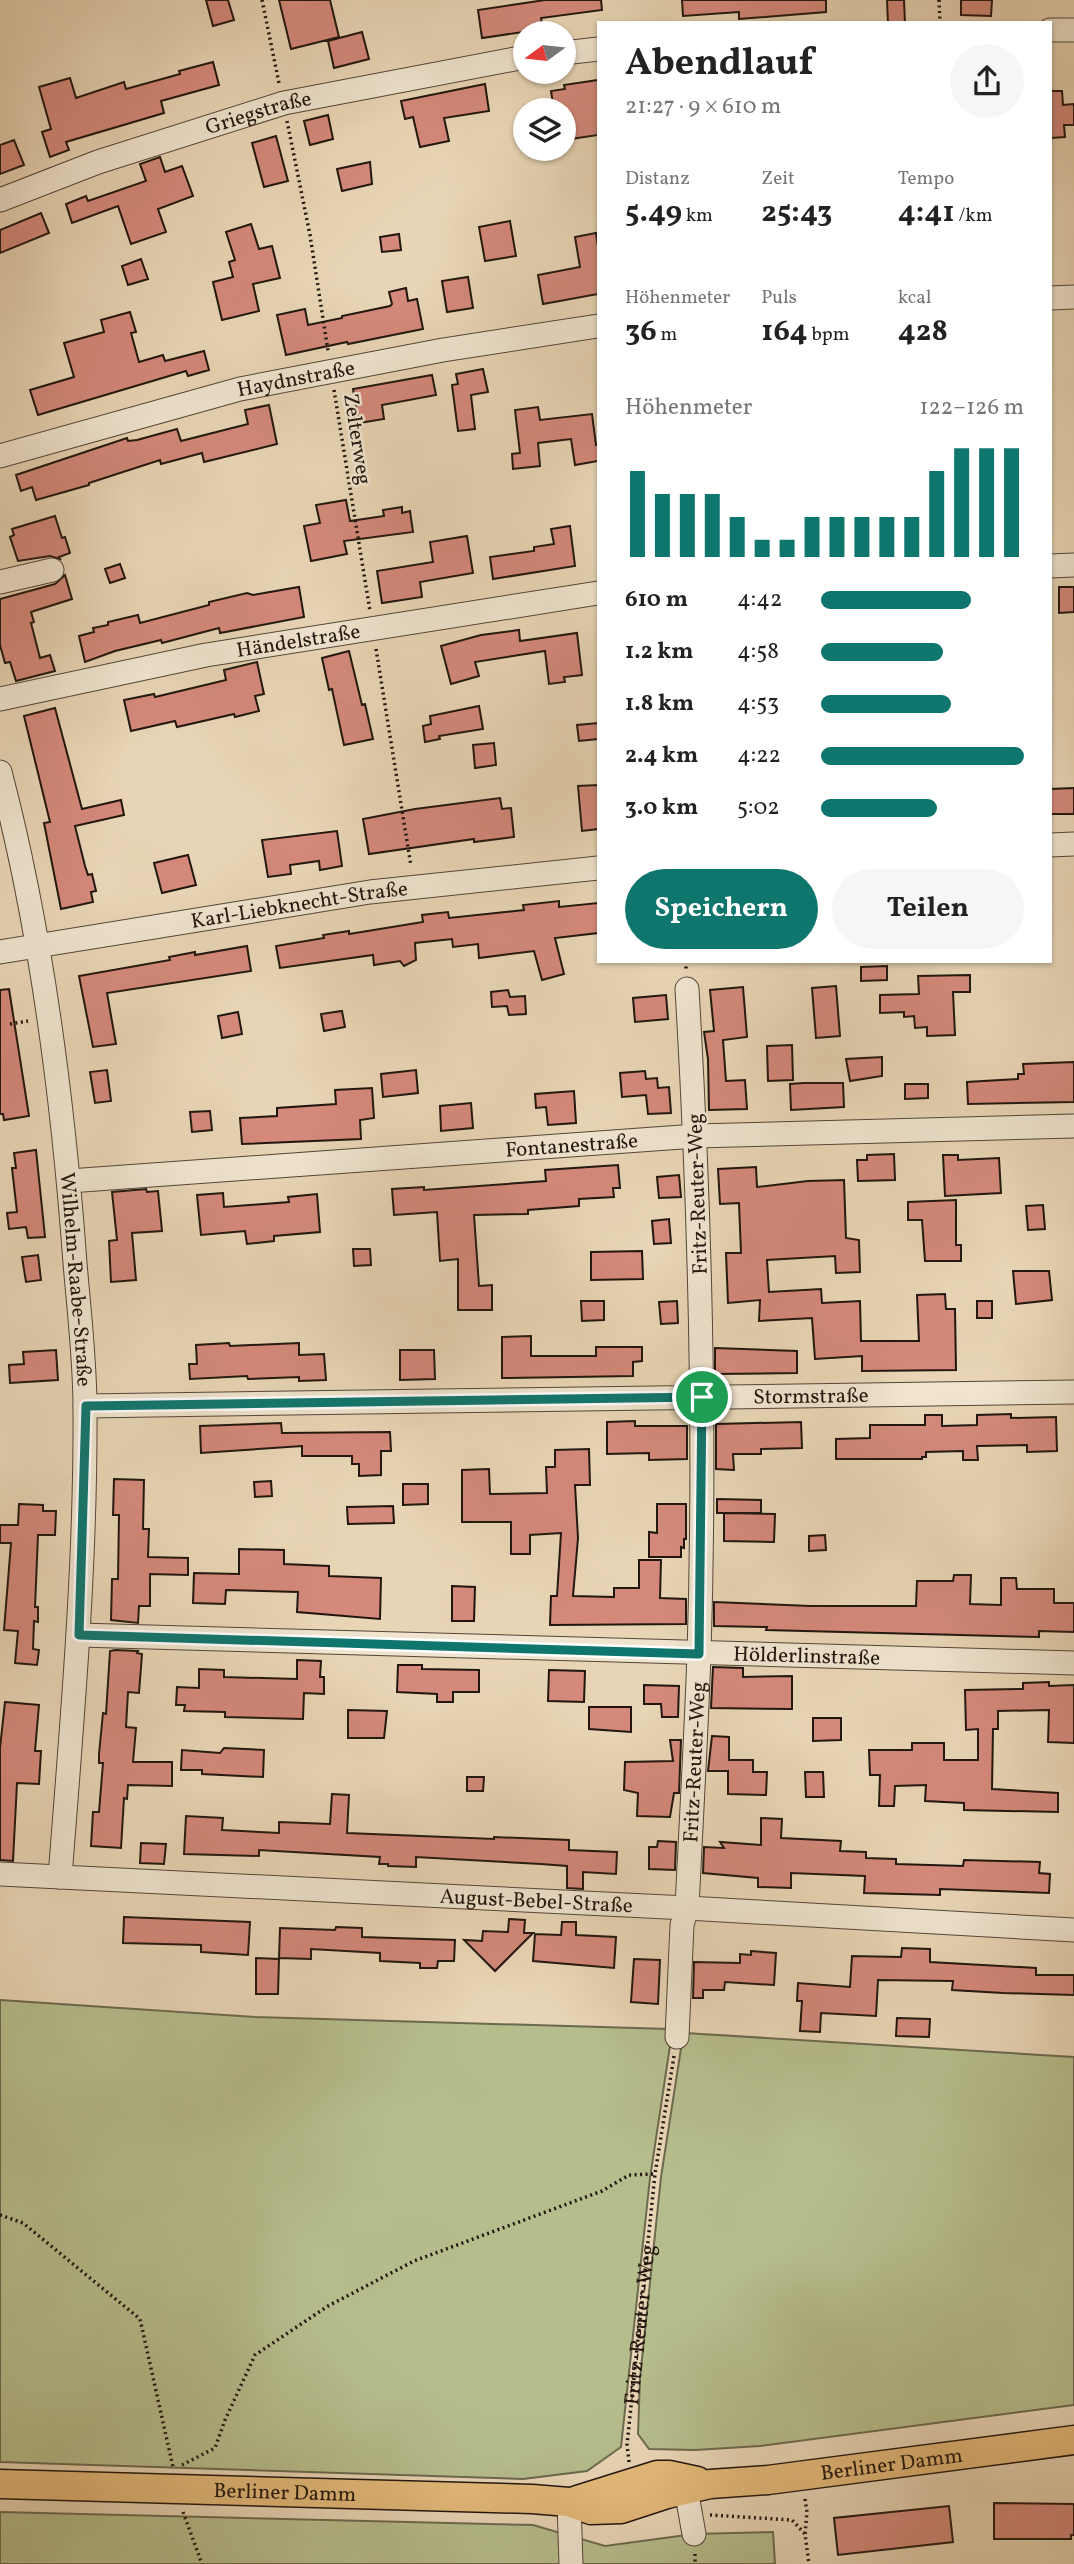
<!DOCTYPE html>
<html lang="de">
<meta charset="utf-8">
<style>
:root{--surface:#fff;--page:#f6f6f6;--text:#222;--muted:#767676;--accent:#0f766e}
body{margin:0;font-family:Vollkorn,serif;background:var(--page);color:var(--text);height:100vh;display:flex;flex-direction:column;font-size:26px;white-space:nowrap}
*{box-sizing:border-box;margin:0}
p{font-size:23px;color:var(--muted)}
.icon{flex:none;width:38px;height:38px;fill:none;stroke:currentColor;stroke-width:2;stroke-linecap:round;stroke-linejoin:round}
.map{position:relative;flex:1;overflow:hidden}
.details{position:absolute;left:597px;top:21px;width:455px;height:942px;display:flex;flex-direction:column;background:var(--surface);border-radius:0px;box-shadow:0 2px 5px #0004}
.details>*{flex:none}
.needle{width:46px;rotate:255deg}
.tools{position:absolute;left:513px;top:21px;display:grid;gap:14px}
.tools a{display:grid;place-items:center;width:63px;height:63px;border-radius:50%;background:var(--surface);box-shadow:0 2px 5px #0004;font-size:35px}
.pin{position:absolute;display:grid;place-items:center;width:60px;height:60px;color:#fff;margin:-30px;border:4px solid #fff;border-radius:50%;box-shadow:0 2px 7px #0007}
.round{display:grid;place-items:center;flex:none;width:74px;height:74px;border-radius:37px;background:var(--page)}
.summary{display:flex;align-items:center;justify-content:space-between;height:119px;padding:0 28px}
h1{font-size:38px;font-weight:700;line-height:52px}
.figures{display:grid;grid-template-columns:repeat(3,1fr);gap:10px;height:119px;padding:7px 28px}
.figures div{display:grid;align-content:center}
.figures b{font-size:30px;font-weight:700}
.figures small{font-size:19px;font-weight:400}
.figures p{font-size:19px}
.chart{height:196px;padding:14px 28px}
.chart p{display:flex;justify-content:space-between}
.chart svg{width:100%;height:126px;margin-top:7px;stroke:var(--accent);stroke-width:6}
.action{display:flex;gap:14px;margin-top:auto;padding:14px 28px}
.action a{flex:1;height:80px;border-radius:42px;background:var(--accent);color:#fff;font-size:28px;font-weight:700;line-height:80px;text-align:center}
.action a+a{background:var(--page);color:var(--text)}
ul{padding:0 28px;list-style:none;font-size:23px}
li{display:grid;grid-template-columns:112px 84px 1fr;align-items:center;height:52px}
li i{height:18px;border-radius:9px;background:var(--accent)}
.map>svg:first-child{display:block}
.green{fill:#b6bd8d;stroke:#6c6a4e;stroke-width:2}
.building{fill:#d4897b;stroke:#21160e;stroke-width:2}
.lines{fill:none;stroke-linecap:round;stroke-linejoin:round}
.minor-casing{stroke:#534638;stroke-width:25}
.major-casing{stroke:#21160e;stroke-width:31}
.path{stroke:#21160e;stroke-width:3.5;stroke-dasharray:2 3.5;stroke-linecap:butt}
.minor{stroke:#f0e4cf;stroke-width:23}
.major{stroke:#e4ba7a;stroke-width:28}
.route-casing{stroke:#fff;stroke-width:14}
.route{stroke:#0f766e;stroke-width:9}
.labels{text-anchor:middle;stroke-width:5;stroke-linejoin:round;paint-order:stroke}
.street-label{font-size:21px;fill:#21160e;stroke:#f0e4cf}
</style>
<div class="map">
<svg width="1074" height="2564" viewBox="0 0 1074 2564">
<rect width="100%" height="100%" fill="#e8d5b5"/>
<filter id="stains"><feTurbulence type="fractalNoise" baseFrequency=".00286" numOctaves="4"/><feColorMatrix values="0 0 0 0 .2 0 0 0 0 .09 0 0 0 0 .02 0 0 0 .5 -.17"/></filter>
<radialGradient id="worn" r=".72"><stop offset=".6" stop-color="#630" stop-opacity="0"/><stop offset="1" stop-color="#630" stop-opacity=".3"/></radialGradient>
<path class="green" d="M0,2000L255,2017L669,2029L670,2046L650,2178L621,2447L587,2471L523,2479L0,2462Z
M685,2033L1074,2057V2405L760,2446L695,2450L649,2449L638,2434L640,2378L661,2177L682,2042Z
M0,2512L533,2525L605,2546L694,2534L773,2532L775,2564H0Z"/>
<path class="building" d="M206,0H228L234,20L213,26Z
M279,0H330L339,37L291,49Z
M545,0H601L602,10L541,18L543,29L482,38L478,10Z
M682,0H826V12L739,19V12L683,16Z
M887,0H904L905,23H888Z
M961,0H992L991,16L961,15Z
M362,32L369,59L334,68L328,41Z
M213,62L219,85L161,101L164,113L66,142L69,150L50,157L42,132L51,129L39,87L70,78L76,98L124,82L126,89L180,74L179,71Z
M598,80V135L564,140V110H554L551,91L565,89L564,85Z
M485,84L489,111L444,118L449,141L420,147L413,117L405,119L401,101Z
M1050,91H1062L1063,105L1074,104V125H1064L1065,137L1050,138Z
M328,115L333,139L310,145L304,121Z
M276,136L288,181L264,187L252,143Z
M14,140L24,165L0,174V145Z
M160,157L165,172L182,166L193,196L158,209L166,232L131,244L118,206L72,223L66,204L86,196L88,201L146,181L140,164Z
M370,162L372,184L342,191L337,169Z
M41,213L49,233L0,253V230Z
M510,221L516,256L485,261L479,227Z
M251,224L259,249L272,246L280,278L253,284L259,311L222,320L213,282L233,277L229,262L235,260L226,232Z
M596,233L598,246V294L543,304L538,275L580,267L575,237Z
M399,234L401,250L382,252L380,237Z
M141,259L148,279L128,285L122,266Z
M468,277L473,308L447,312L442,281Z
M406,288L408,301L417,299L423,329L348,344L347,342L286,355L277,315L305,309L308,325L342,318V316L390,306L392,304L389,292Z
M130,312L136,332L131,333L139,362L163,355L165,361L204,351L209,370L188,376L186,371L38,415L30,390L74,377L64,343L104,332L101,320Z
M483,369L488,392L471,395L475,429L458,431L452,385L458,384L456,374Z
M432,375L436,395L382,405L384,419L359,423L353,389Z
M269,405L277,444L204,462L202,453L161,464L160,460L89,483V485L36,500L32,487L21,491L16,475L127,438L128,441L137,440L177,429L181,441L248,424L245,410Z
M538,407L540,420L592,414L596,445H598V461L575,465L571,439L538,443L540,466L513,469L512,454L520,453L515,410Z
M346,500L350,521L384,516L383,510L402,507V513L410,511L413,532L344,541L347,554L311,561L304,526L320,523L316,505Z
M55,516L62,538L65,537L70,553L59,557L60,559L50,556L18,561L10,537L14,535L12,529Z
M570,526L575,566L493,579L490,557L534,551V547L554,544L551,529Z
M467,536L473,573L420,582L422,597L382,603L377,571L433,562L430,542Z
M120,564L125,578L110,583L105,569Z
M65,575L72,599L31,612L34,622L31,623L40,658L50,655L55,671L16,681L10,662L5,663L0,645V599L55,584Z
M299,587L304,617L220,633L219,628L162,643L161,640L115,651L85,662L79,636L94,632L93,628L108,625V622L138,615L140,623L209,605V602L247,593L253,595Z
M1059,587H1074V612L1059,613Z
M519,630L520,641L577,633L582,675L564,677L565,682L549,684L545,651L475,662L479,676L451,684L441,646L481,635Z
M349,651L362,705L365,704L373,739L344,745L332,689L329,690L322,658Z
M257,662L264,694L255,696L259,711L235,717L234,714L177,727L175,721L131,731L124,700L154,694L155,697L226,680L224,670Z
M479,706L483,729L439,736L440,739L425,742L423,726L431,724L430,716Z
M55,708L82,809L121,800L124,815L75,826L85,866L88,875L92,874L96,891L91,892L93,902L61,909L44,823L50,822L24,716Z
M598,723V739L579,741L577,725Z
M494,743L496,765L475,768L473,745Z
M598,785V829L582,831L578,786Z
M1074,788V814H1050V789Z
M500,798L502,809L511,808L514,837L474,842V839L369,854L363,819L415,809Z
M337,831L342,866L320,870L319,861L290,865L291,874L268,877L262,840Z
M188,855L196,885L162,893L154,863Z
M559,901V907L598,903V933L555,938L564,974L542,980L534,951L479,958L478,944L453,947L452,939L415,943L416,960L404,966L400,961L374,965L373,955L280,968L276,946L324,938L323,935L349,931V934L423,922L422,915L448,912L449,918L524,910L523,905Z
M247,946L251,971L107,993L116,1044L93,1047L79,976L170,960L169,957L195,952V955Z
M887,966V980L861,981V967Z
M970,975V992H953L955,1035L927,1036V1027L915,1028L914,1016L904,1017V1012L880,1013V995L919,994L918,976Z
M836,986L840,1036L816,1038L812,988Z
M743,987L747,1037L723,1040L726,1081L745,1080L747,1109L709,1110L708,1059L704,1032L714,1031L710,990Z
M9,989L29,1116L4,1120L3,1114H0V990Z
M508,990L510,997L525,996L526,1014L509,1015L507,1006L492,1007L491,992Z
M666,995L668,1019L635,1022L633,998Z
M342,1011L345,1027L324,1031L321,1014Z
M238,1012L242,1034L222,1038L218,1016Z
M792,1045L793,1080L768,1081L767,1046Z
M882,1057V1076L850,1081L846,1059Z
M1074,1062V1102L968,1104L967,1082L1018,1079V1074H1024L1023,1064Z
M107,1070L111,1101L95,1103L90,1072Z
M416,1070L418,1093L383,1097L381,1074Z
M645,1071L646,1079L657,1078L658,1088L669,1087L671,1113L648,1114L646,1095L622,1097L620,1073Z
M804,1083H843L844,1107L791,1110L790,1084Z
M905,1084H928V1098L905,1099Z
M372,1088L374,1118L360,1120L361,1139L242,1144L240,1118L277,1116V1108L336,1104L335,1090Z
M574,1091L576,1123L548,1125L546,1107L536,1108L535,1094Z
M471,1103L473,1128L441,1131L440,1106Z
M210,1111L212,1130L192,1132L190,1112Z
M36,1150L45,1237L28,1238L26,1227L9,1229L7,1213L17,1212L12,1168H16L14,1153Z
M894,1154L895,1180L858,1181L857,1160H867V1155Z
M943,1155H958V1160L999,1158L1001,1193L945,1196Z
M618,1165L620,1188H613L614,1197L579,1199V1206L528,1210V1214L474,1215L479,1286L492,1285V1310H458V1259L440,1261L437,1212L394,1215L392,1189L424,1187V1190L546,1181L545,1170Z
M756,1167L757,1187L808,1181L844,1180L846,1238L859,1240L860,1272L836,1273L835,1256L767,1260L769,1292L821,1289L822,1303L860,1301L861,1341H919L917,1295L945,1294L946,1309H955L956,1370L862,1371V1356L815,1359L812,1318L759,1321L760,1300L728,1303L726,1253H741L739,1203L720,1204L718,1169Z
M679,1175L681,1197L659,1198L657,1177Z
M146,1189L147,1192L158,1191L162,1231L132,1233L136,1280L111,1282L109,1241L117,1240L112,1192Z
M223,1193L224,1207L289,1202L288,1197L317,1194L320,1232L274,1236V1241L247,1244L245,1231L201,1235L197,1195Z
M956,1200V1245H961V1261H925L922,1220H908V1202Z
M1043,1205L1045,1229L1028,1230L1026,1206Z
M669,1219L671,1243L654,1244L652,1221Z
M353,1249H370L371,1265L354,1266Z
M642,1251L643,1279L591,1280V1252Z
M38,1255L41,1280L26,1282L22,1257Z
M1013,1271H1049L1052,1300L1016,1304Z
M581,1301H604V1320L582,1321Z
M677,1301L678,1323L661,1324L659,1302Z
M977,1301H992V1318H977Z
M531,1336V1356H596V1347H642V1361L633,1362V1376L502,1378V1337Z
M229,1343L230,1346L299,1343V1355L324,1354L326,1380L299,1381V1377L248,1379L247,1376L190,1379L189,1364H197L196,1345Z
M715,1348L797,1351V1373L715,1374Z
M56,1350L58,1380L10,1383L9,1365L24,1364L23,1352Z
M400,1350H434L435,1379L400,1380Z
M1011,1414V1418L1056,1417L1057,1451L1027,1452V1445L977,1446L978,1460H963V1451L926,1452V1457H922V1459H836V1439L870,1438V1425H925V1415H942V1426L977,1425V1415Z
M635,1421V1426H687V1459L649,1460V1453L607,1454V1422Z
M801,1422L802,1448L761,1449V1454H733L734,1470L716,1469V1424Z
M281,1423L282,1433L390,1432L391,1451H381V1475L359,1476V1464H352V1456H302V1446L201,1453L200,1426Z
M589,1449L590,1485H575L578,1538L573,1596L614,1597V1588H639V1560H661L660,1598L686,1599V1624L550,1625L551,1596H557L561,1533L530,1535V1554H511V1522H462V1470L489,1469L490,1494L547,1493L546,1467H555V1450Z
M114,1479L144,1480L143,1529H149L148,1557L188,1558V1575L150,1574V1606H139L138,1623L111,1620L112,1579H118L119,1515H113Z
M271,1481L272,1496L255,1497L254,1482Z
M403,1484H428V1504L403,1505Z
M717,1499L761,1500V1513H717Z
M19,1504L43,1505V1511H56L55,1535H38L35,1607H38V1622L34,1621L33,1649L39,1650L37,1665L15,1663L18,1631L4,1630L11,1543H0V1525H18Z
M657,1504H686V1539H684V1548L681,1547V1557H649V1532L657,1533Z
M393,1506L394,1523L348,1524L347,1507Z
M724,1513L775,1514L774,1542L724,1541Z
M825,1535L826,1550L809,1551V1536Z
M239,1549L284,1550V1564L329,1566V1576L381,1578L380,1619L297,1612L298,1592L226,1590L225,1604L193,1603L194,1573L239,1574Z
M954,1575H971L970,1604L1001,1605V1578H1016L1017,1589H1054V1603H1074V1632L1039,1631V1637L766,1630L767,1627L714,1626V1602L810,1606H916L917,1581H953Z
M452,1586L475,1587L474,1621H452Z
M115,1650L138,1651L137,1653L142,1654L139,1693L128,1692L126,1727L136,1728L133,1762H172V1786L128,1785L127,1799L124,1798L121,1848L91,1846L93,1812H99L103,1763H99V1754L103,1713L106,1714L110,1651Z
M297,1660L321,1661L320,1677H324V1694L304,1693L303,1719L225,1717V1712L184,1711L185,1705H176L177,1687L199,1688V1669L224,1670V1677L297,1679Z
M398,1665H422V1669L479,1670V1692H453V1702H437V1694L397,1692Z
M713,1667L743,1668V1677L792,1676V1709L711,1708Z
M549,1670L585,1671L584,1702L548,1701Z
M1049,1682V1686L1074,1685V1743L1048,1742L1049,1710L998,1711V1729H993L992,1789L1058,1793V1812L964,1810V1803L925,1801L926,1785L895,1786L894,1806H879L880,1775H870L869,1750H912V1743H944V1760H978V1729L966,1730L965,1690L1023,1689V1683Z
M644,1685L679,1686L678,1717H662L661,1704H644Z
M5,1702L39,1705L35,1751H41L39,1784L17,1783L13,1861L0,1860V1748Z
M589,1707H631V1732L589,1729Z
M348,1710L387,1711L384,1738H348Z
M813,1718H841V1740L813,1741Z
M712,1736L729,1737V1760H753V1772H767L766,1795L728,1794V1771H708Z
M670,1740H681L679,1793H674L670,1817L637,1816L638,1793L624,1790L625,1762L673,1761Z
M224,1748L264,1750L263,1777L202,1774V1770H181L182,1750L220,1753Z
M805,1772H823L824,1797H806Z
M467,1777H484L483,1791H467Z
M332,1794L349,1795L347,1833L494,1839V1837L569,1840V1850L617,1852L616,1874L583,1872V1889L567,1888V1866L541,1864L416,1857V1867L388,1866V1864H379L380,1857L259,1850V1856L184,1854L186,1816L223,1818L222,1830L279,1833V1822L330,1824Z
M761,1818L782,1819L781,1838L841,1841L840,1851L866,1852V1858L896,1859V1864L963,1866L964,1860L1040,1862L1039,1873L1050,1874L1049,1893L940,1889V1895L864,1893L865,1876L791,1873V1888L758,1887V1878L703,1873L704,1847L724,1848L720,1842L761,1845Z
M658,1841L676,1842L675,1870L649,1869V1847H657Z
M141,1843L166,1844L164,1864L140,1863Z
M124,1917L250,1922L248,1955L201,1952V1945L123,1943Z
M509,1919L525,1920L524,1933H533L495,1971L464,1940L482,1941L483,1931L508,1932Z
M562,1922H576V1935L616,1937L614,1968L533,1961L535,1934L561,1935Z
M336,1927L362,1928V1937L455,1940L454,1961H438L437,1968H420V1963L380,1961V1953L311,1949V1959L279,1958L280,1928L335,1930Z
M902,1948L930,1949V1962L1036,1968V1975H1074V1995L1003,1993L952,1990L953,1981L878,1980L876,2016L821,2013L820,2032L800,2031L802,2001H797L798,1983L850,1987L852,1956L901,1957Z
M751,1951L776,1953L774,1985L725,1982L724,1990H703V1998H693L694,1962L740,1963V1954L751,1955Z
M256,1958L279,1959L278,1994H256Z
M634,1959L660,1960L658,2004L631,2002Z
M897,2018L930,2019L929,2037L896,2036Z
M994,2503L1074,2504V2535H1071V2539H994Z
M949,2506L953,2542L838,2555L834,2518Z"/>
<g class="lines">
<defs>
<g id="minor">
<path d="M1050,30H1074"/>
<path d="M564,53L598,49"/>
<path id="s2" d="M0,200L98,162L284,103L525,57"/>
<path d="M1050,298L1074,297"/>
<path id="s3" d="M0,456L240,389L443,350L598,326"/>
<path d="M1050,566L1074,565"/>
<path d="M0,582L52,570"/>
<path id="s4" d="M0,699L206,655L598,593"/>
<path id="s5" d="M0,772C42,932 63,1098 75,1263C79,1311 85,1360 85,1408C86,1565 72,1721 60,1877"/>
<path d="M1050,845L1074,844"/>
<path id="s6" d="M0,952L370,892L598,868"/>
<path id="s7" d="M69,1181L696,1136L1074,1126"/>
<path id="s8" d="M85,1406L1074,1392"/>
<path id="s9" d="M79,1635L1074,1663"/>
<path id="s10" d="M0,1874L687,1908L1074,1930"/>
<path id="s11" d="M677,2037L682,1925L687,1908C691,1823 696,1739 699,1654C706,1433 700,1210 687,989"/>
<path d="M684,2478L694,2534"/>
<path d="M569,2502L571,2564"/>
</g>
<g id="major">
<path id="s12" d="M0,2484L532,2499L569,2502L591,2510L621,2509L667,2494L710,2484L768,2480L1074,2440"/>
<path d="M577,2500L657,2475H669L697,2481"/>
</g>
</defs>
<use href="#minor" class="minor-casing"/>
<use href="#major" class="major-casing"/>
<g class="path">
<path d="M262,0L279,83"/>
<path d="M939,0L940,23"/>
<path d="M287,121L310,235L328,351"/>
<path d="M334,390L370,611"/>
<path d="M376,649L411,866"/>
<path d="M686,961V969"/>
<path d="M10,1024L28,1021"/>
<path d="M0,2215L23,2223L140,2319L173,2467"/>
<path id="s1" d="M629,2462L627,2445L655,2174L674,2056"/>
<path d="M182,2465L215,2448L225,2420L255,2355L328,2306L414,2261L602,2191L629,2175L655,2174"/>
<path d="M805,2499L807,2512L805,2534"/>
<path d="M183,2512L202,2564"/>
<path d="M710,2515L792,2520L805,2534L809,2564"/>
<path d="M695,2554V2564"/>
</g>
<use href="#minor" class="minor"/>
<use href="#major" class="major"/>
</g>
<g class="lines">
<defs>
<path id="route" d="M702,1397L699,1654L79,1635L86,1406Z"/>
</defs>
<use href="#route" class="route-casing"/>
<use href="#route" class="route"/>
</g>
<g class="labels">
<g class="street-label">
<text dy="7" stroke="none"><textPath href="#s2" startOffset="273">Griegstraße</textPath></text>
<text dy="7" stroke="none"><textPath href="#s3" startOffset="306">Haydnstraße</textPath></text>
<text transform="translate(358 439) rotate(81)" y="7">Zelterweg</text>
<text dy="7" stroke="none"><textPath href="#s4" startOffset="304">Händelstraße</textPath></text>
<text dy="7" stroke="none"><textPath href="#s6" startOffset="303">Karl-Liebknecht-Straße</textPath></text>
<text dy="7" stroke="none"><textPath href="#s7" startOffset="504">Fontanestraße</textPath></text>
<text transform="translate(697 1194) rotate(-92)" y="7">Fritz-Reuter-Weg</text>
<text dy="7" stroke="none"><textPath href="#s5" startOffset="514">Wilhelm-Raabe-Straße</textPath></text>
<text dy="7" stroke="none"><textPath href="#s8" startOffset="726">Stormstraße</textPath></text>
<text dy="7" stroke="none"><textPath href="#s9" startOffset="728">Hölderlinstraße</textPath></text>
<text dy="7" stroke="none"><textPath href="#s11" startOffset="276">Fritz-Reuter-Weg</textPath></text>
<text dy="7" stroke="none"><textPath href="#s10" startOffset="537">August-Bebel-Straße</textPath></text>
<text dy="7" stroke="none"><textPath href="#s1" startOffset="138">Fritz-Reuter-Weg</textPath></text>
<text dy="7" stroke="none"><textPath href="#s12" startOffset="898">Berliner Damm</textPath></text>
<text dy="7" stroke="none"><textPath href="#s12" startOffset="285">Berliner Damm</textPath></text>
</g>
</g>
<rect width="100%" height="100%" filter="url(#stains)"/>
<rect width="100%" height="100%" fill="url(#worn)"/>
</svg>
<div class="tools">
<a><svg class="needle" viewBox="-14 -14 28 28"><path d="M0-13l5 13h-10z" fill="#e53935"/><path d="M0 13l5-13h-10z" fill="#767676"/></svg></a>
<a><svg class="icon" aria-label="layers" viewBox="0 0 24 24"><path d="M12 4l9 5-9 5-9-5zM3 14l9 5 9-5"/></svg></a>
</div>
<div class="pin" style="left:702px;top:1397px;background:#1e9e55"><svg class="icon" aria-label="arrive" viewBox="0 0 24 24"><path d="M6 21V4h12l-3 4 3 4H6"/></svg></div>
<section class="details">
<div class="summary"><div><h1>Abendlauf</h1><p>21:27 · 9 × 610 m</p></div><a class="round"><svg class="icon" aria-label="share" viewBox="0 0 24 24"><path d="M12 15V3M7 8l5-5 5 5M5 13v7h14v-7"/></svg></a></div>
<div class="figures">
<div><p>Distanz</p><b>5.49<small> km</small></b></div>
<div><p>Zeit</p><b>25:43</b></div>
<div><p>Tempo</p><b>4:41<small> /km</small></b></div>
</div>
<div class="figures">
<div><p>Höhenmeter</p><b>36<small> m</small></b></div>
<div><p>Puls</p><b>164<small> bpm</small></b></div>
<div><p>kcal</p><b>428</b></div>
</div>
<div class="chart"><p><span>Höhenmeter</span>122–126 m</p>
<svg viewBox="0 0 160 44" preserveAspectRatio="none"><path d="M5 44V14M15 44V22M25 44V22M35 44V22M45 44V30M55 44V38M65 44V38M75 44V30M85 44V30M95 44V30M105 44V30M115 44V30M125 44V14M135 44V6M145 44V6M155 44V6"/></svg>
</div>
<ul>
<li><b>610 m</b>4:42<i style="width:74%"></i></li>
<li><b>1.2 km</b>4:58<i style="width:60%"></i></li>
<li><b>1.8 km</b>4:53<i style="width:64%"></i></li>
<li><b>2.4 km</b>4:22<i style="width:100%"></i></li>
<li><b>3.0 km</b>5:02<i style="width:57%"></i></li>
</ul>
<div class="action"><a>Speichern</a><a>Teilen</a></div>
</section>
</div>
